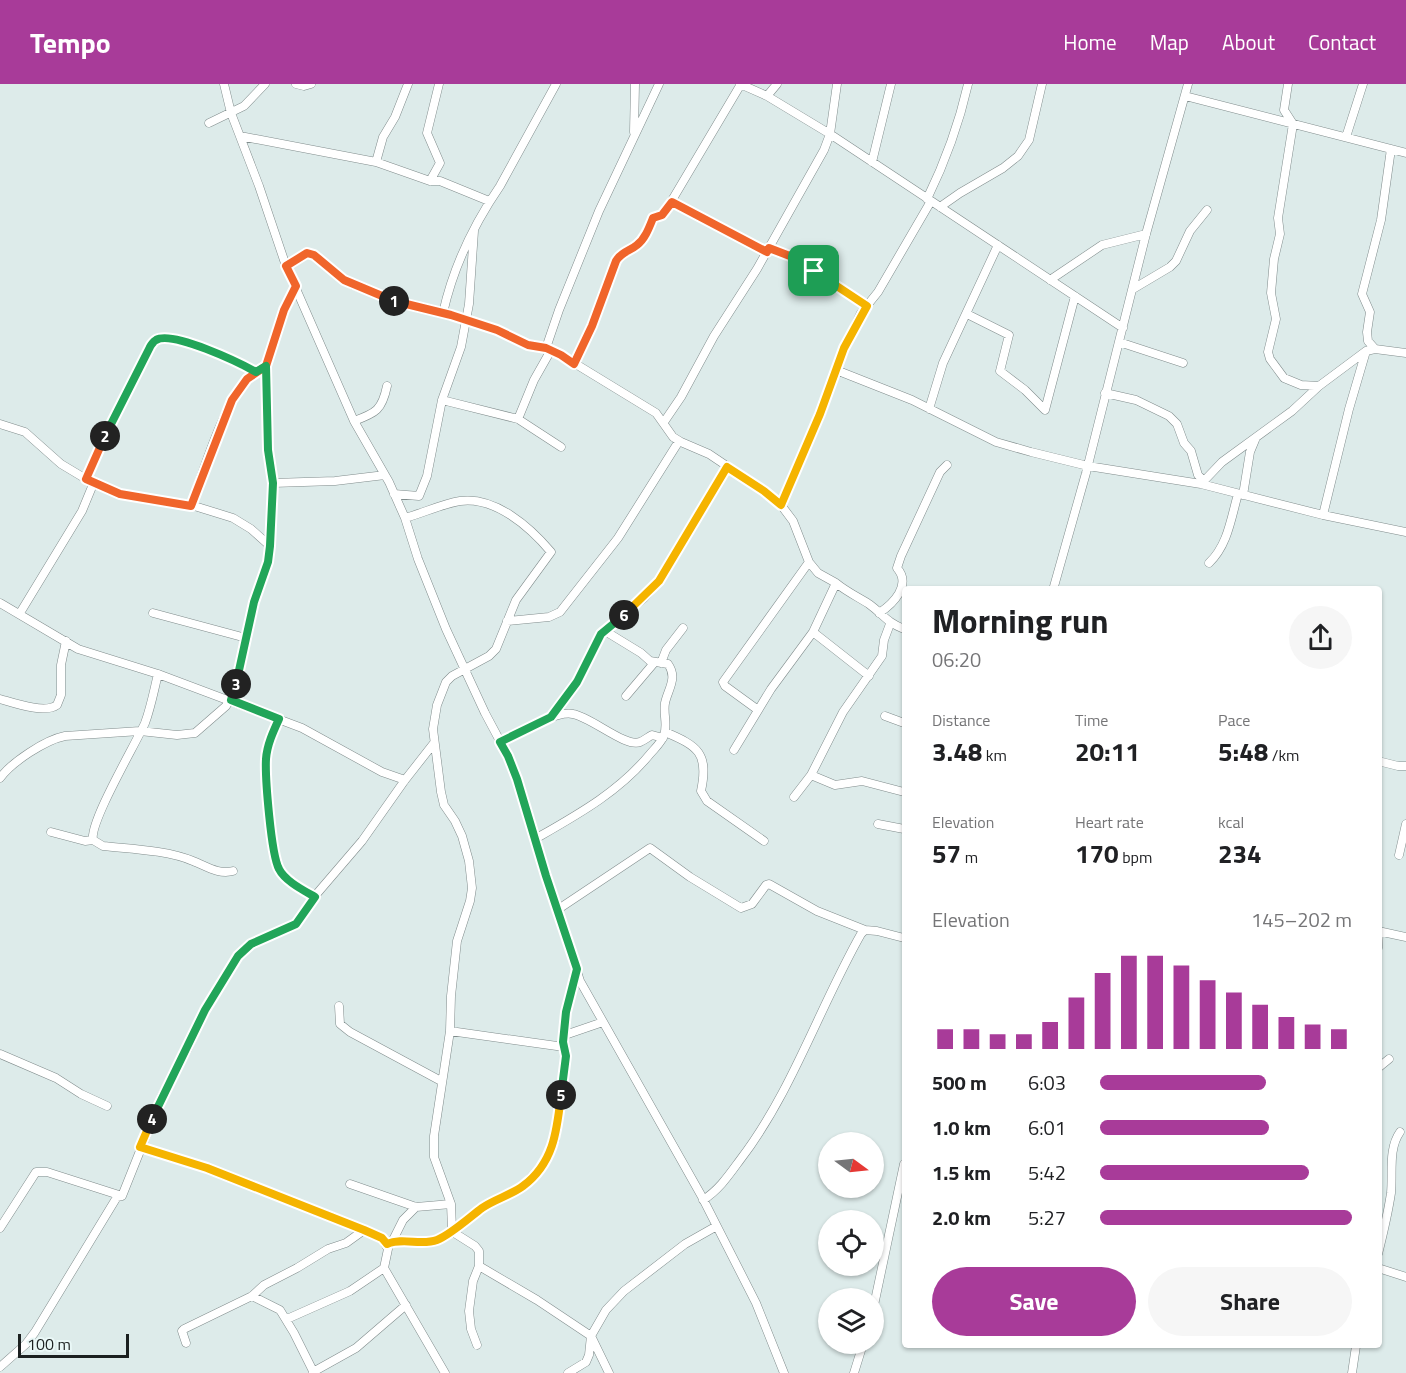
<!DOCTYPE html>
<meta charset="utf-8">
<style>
:root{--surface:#fff;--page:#f6f6f6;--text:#202124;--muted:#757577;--accent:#a83b99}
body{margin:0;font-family:"Titillium Web",sans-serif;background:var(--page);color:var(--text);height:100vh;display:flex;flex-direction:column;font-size:22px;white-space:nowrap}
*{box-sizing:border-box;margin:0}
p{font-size:20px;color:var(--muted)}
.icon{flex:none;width:33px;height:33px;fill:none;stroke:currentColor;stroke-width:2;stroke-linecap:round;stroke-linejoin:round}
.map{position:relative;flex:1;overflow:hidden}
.sheet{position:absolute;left:902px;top:502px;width:480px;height:762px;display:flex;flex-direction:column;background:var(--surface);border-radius:6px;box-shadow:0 2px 4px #0004}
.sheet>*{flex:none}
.needle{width:39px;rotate:105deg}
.buttons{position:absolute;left:818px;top:1048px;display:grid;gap:12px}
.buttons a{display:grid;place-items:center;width:66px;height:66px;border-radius:50%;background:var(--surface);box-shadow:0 2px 4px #0004;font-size:30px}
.scale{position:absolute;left:18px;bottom:15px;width:111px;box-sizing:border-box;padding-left:6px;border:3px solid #1b2020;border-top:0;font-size:16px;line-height:21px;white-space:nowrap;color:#1b2020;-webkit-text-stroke:4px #eaf8f7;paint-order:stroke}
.pin{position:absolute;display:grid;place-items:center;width:51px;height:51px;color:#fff;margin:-26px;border-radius:12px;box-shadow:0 3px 9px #0006}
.km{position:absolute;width:30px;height:30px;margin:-15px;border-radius:50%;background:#222;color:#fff;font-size:16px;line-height:30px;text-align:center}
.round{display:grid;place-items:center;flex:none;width:63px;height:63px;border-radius:32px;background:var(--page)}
.summary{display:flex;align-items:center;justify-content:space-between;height:102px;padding:0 30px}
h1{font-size:33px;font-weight:700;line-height:45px}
.metrics{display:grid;grid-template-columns:repeat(3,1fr);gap:9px;height:102px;padding:6px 30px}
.metrics div{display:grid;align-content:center}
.metrics b{font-size:26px;font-weight:700}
.metrics small{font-size:16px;font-weight:400}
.metrics p{font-size:16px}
.chart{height:168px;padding:12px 30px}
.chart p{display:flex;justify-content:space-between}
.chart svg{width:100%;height:108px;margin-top:6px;stroke:var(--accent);stroke-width:6}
.cta{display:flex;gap:12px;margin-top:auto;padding:12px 30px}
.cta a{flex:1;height:69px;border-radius:36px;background:var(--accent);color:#fff;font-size:24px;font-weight:700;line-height:69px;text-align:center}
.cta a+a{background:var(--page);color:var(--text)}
ul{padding:0 30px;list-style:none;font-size:20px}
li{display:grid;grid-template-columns:96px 72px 1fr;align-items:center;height:45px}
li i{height:15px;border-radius:8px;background:var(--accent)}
header{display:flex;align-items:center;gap:36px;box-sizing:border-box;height:84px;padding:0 30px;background:var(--accent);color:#fff}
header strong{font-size:28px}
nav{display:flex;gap:33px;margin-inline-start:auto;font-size:21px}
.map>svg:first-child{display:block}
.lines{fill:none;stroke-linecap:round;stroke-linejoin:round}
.minor-casing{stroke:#808c8c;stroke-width:9}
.minor{stroke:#fff;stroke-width:8}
.split-1-casing{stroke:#fff;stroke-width:12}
.split-2-casing{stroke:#fff;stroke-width:12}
.split-3-casing{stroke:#fff;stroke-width:12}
.split-4-casing{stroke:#fff;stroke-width:12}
.split-5-casing{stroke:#fff;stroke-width:12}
.split-6-casing{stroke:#fff;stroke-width:12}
.split-7-casing{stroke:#fff;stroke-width:12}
.split-1{stroke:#f0652b;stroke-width:8}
.split-2{stroke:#f0652b;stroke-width:8}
.split-3{stroke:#22a559;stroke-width:8}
.split-4{stroke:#22a559;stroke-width:8}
.split-5{stroke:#f5b400;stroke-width:8}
.split-6{stroke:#22a559;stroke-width:8}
.split-7{stroke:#f5b400;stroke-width:8}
</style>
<header>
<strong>Tempo</strong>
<nav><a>Home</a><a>Map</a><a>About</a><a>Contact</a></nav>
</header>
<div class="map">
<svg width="1406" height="1289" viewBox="0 0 1406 1289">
<rect width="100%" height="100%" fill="#ddebea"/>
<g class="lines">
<defs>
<path id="minor" d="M224,0L231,29L259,102L286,182L354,337L389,398L405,434L418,475L446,545L485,629L508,672L517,695L546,792L580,897L701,1111L756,1219L784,1289
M296,0L304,2L311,0
M740,0L767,12L830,50L1123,244
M1288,0L1284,26L1293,40L1278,134L1280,150L1274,175L1271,209L1276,235L1268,268L1270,275L1284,294L1301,301L1319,302
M767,12L777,0
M1185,12L1406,69
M209,39L244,22L265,0
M634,48L635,0
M240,52L376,78L430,97H440L489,117
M1346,53L1363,0
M376,78L383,53L395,33L408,0
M872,78L891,0
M430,97L440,79L427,49L439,0
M927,115C945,78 959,40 968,0
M672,118L767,168
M940,123L960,109L1003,84L1018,72L1029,56L1042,0
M769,164L795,174L867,222
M286,182L307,169L314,171L344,196L353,201L396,217L451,231L497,246L528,261L546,264L561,271L656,329L673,353L681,358L709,370L764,407L781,421L793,437L809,478L818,489L836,499
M1050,196L1102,161L1146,150
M1133,205L1170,183L1176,177L1190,147L1207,126
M443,229C453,184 474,140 500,102L556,0
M967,230L1009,251L1000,287L1025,306L1045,326L1075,212
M1119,258L1183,279
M546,264L559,226L599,127L659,0
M1375,265L1368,257L1367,248L1370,228L1362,210L1381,136L1391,65
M574,280L592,242L616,177C621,168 630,167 637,161C645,155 649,144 653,134H657L665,128L741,0
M836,286L912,316L996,358L1031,368L1088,382L1201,400L1323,431L1406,448
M1105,309L1136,316L1169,332L1177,340L1184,359L1191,367L1198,391L1204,397
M442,316L518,335L561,363
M929,325L943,279L998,161
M518,335L534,296L551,266
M354,337C376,329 382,326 387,302
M664,338L681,313L714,252L757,185L824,66L830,50L837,0
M0,340L25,348L61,380L86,395L120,410L191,421L233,434L251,445L270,462
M86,395L106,348L150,263C150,262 155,256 156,256C172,246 240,279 256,288
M273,399L335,397L385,391
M1201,400L1222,378L1292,327L1319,302L1366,267L1375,265L1406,269
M394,410L419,412L427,392L442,316L461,263L469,220L474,147
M1243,411L1250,368L1255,356
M191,421C205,384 226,306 259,286
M781,421L821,330L844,264L853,246L861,229L878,208L931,117
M1323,431L1349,325L1366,267
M405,434C423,429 442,420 460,417C495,412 530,443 551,468L516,516L496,565L489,572L452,592L446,598L437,621L433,645L441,708L444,721L455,737L462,752L469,777L472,804L470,817L457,857L451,912L450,947L434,1052V1073L451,1120L452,1145L456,1150L475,1162L479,1167V1182L473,1197L469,1227L471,1245L477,1261
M1209,479C1228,461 1231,434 1238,410
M1053,506L1086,389L1146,150L1188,0
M0,519L78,565L158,590L302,644L382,688L405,696
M20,529L82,427L94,398
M153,529L246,554
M879,529C893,520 912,501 897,484L901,472L940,388L947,381
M507,537L549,533L560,528L618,454L679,357
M813,548L869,592
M661,579L666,566L683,544
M158,590C154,606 151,623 145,639C135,661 89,739 93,756L103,762C130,765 167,766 193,777C206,782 219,791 233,787
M626,612L654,579
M0,615C14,619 45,630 57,621L61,611V581L66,557
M758,626L725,602L723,598L809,478
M885,632L904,639
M551,633L577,599L601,550L644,514L659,497L727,383
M279,635C273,648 267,661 266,675C265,693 271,770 279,784C285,797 303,806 314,813
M665,648C698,662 709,669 701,707L707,717L764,757
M500,658C517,650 555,626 573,630C591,633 626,664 640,658C645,656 648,653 652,651L663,654
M734,666L771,605L813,548L836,499C847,508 858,513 869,520C884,531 886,538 904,545
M1378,677L1398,682H1406
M811,691L835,701L862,697L904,708
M0,694C12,678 45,656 65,652L140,647L177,651L195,649L226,622L236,604L254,518L268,478L270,462L273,399L268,366L266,282L284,226L296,203
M794,713L811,691L843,628L882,572L884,556L890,540
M878,740L904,745
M51,748L85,757L93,756
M535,755C577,731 619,708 650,670C655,664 662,658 664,651C668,641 663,630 665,619C668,605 678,594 668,580L650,577L641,569L605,547
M1399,771L1406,740
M557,826L650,764L690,793L741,824L752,820L766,801L769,800L817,827L865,846
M1378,847L1406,853
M1378,864L1379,847
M339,922L340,940L350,948L441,997
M450,947L564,963
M565,951L603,938
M0,970L56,994L81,1010L107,1022
M1378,984L1389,975
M140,1063L207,1084L382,1154L388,1165L384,1184L445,1289
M350,1100L416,1123L451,1120
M703,1116C719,1106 729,1091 740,1076C792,1008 819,924 861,850L865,846L877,847L904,854
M0,1144L36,1088H47L122,1112
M392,1158L403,1136L416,1123
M387,1160L403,1157L427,1158L440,1155L488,1120L523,1102L543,1080L555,1056L566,973L563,958L566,932L576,886
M1378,1170C1383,1150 1388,1129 1391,1109C1393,1089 1388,1065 1400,1048
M479,1182L537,1216L591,1252L609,1289
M1378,1184L1406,1193
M252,1212L280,1226L294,1249L314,1289
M873,1226L904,1080
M287,1235L350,1207L384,1184
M186,1259L182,1247L184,1245L252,1212L264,1201L297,1184L328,1165L346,1159L364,1146
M0,1283L26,1260L35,1248L117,1113L122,1112L162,1012L188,964L205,926L239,872L251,860L286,845L300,836L314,813L362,757L405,696L434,659
M313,1288L356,1264L406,1221
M568,1289L586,1278L589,1271L591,1252L606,1226L624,1207L685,1160L715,1143
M854,1289L863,1260
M1352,1289L1356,1262"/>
</defs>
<use href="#minor" class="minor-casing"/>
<use href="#minor" class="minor"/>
</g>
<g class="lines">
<defs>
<path id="split-1" d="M394,217L451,231L497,246L528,261L546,264L561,271L574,280L592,242L616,177C621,168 630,167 637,161C645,155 649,144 653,134L662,131L672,118L767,168L769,164L795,174L814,187"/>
<path id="split-2" d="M105,352L86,395L120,410L191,422L232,316L247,295L266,282L284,226L296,202L286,182L307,169L314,171L344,196L394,217"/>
<path id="split-3" d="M105,352L150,263C150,262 155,256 156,256C172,246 240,279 256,288L266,282L268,366L273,399L270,462L268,478L254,518L236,600"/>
<path id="split-4" d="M152,1035L205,926L238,872L251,860L296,840L315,813C303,806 285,797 279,785C271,770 265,693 266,675C267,661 273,648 279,635L231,616L236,600"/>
<path id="split-5" d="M152,1035L140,1063L207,1084L364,1146L382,1154L387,1160C403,1153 421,1162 437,1156C450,1151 470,1133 482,1124C495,1115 511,1111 523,1102C554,1079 557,1046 561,1011"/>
<path id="split-6" d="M561,1011L566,972L563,958L566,928L577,885L546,792L517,695L508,672L500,658L551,633L577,598L601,550L624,531"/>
<path id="split-7" d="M624,531L659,497L727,383L764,407L781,421L820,330L844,264L867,222L814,187"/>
</defs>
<use href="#split-1" class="split-1-casing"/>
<use href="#split-2" class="split-2-casing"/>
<use href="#split-3" class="split-3-casing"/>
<use href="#split-4" class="split-4-casing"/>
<use href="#split-5" class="split-5-casing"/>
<use href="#split-6" class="split-6-casing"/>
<use href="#split-7" class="split-7-casing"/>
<use href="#split-1" class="split-1"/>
<use href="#split-2" class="split-2"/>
<use href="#split-3" class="split-3"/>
<use href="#split-4" class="split-4"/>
<use href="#split-5" class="split-5"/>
<use href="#split-6" class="split-6"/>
<use href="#split-7" class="split-7"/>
</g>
</svg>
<div class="buttons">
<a><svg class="needle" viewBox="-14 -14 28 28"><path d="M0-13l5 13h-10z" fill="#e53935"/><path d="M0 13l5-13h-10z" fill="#757577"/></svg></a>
<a><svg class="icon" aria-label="locate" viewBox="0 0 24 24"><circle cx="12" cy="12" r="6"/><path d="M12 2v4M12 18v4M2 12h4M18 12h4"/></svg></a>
<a><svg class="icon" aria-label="layers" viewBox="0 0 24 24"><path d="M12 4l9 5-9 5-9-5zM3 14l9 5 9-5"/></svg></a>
</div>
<div class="scale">100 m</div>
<div class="pin" style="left:814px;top:187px;background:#1e9e55"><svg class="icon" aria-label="arrive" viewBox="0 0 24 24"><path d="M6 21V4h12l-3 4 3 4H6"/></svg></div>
<b class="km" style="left:394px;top:217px">1</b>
<b class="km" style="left:105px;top:352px">2</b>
<b class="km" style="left:236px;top:600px">3</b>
<b class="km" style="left:152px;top:1035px">4</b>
<b class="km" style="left:561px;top:1011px">5</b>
<b class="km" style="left:624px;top:531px">6</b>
<section class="sheet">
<div class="summary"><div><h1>Morning run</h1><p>06:20</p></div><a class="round"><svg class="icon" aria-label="share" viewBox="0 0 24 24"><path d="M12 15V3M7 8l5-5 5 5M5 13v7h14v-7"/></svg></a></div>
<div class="metrics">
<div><p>Distance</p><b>3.48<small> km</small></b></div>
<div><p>Time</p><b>20:11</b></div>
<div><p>Pace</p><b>5:48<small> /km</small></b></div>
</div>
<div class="metrics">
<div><p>Elevation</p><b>57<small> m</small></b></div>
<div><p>Heart rate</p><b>170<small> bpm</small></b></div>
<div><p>kcal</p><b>234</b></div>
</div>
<div class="chart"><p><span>Elevation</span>145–202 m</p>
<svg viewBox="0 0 160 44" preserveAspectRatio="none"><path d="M5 44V36M15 44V36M25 44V38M35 44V38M45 44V33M55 44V23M65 44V13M75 44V6M85 44V6M95 44V10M105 44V16M115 44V21M125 44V26M135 44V31M145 44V34M155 44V36"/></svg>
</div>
<ul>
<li><b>500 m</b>6:03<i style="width:66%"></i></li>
<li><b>1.0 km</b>6:01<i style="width:67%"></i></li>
<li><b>1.5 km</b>5:42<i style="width:83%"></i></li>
<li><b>2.0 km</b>5:27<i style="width:100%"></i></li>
</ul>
<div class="cta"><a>Save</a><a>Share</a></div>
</section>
</div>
